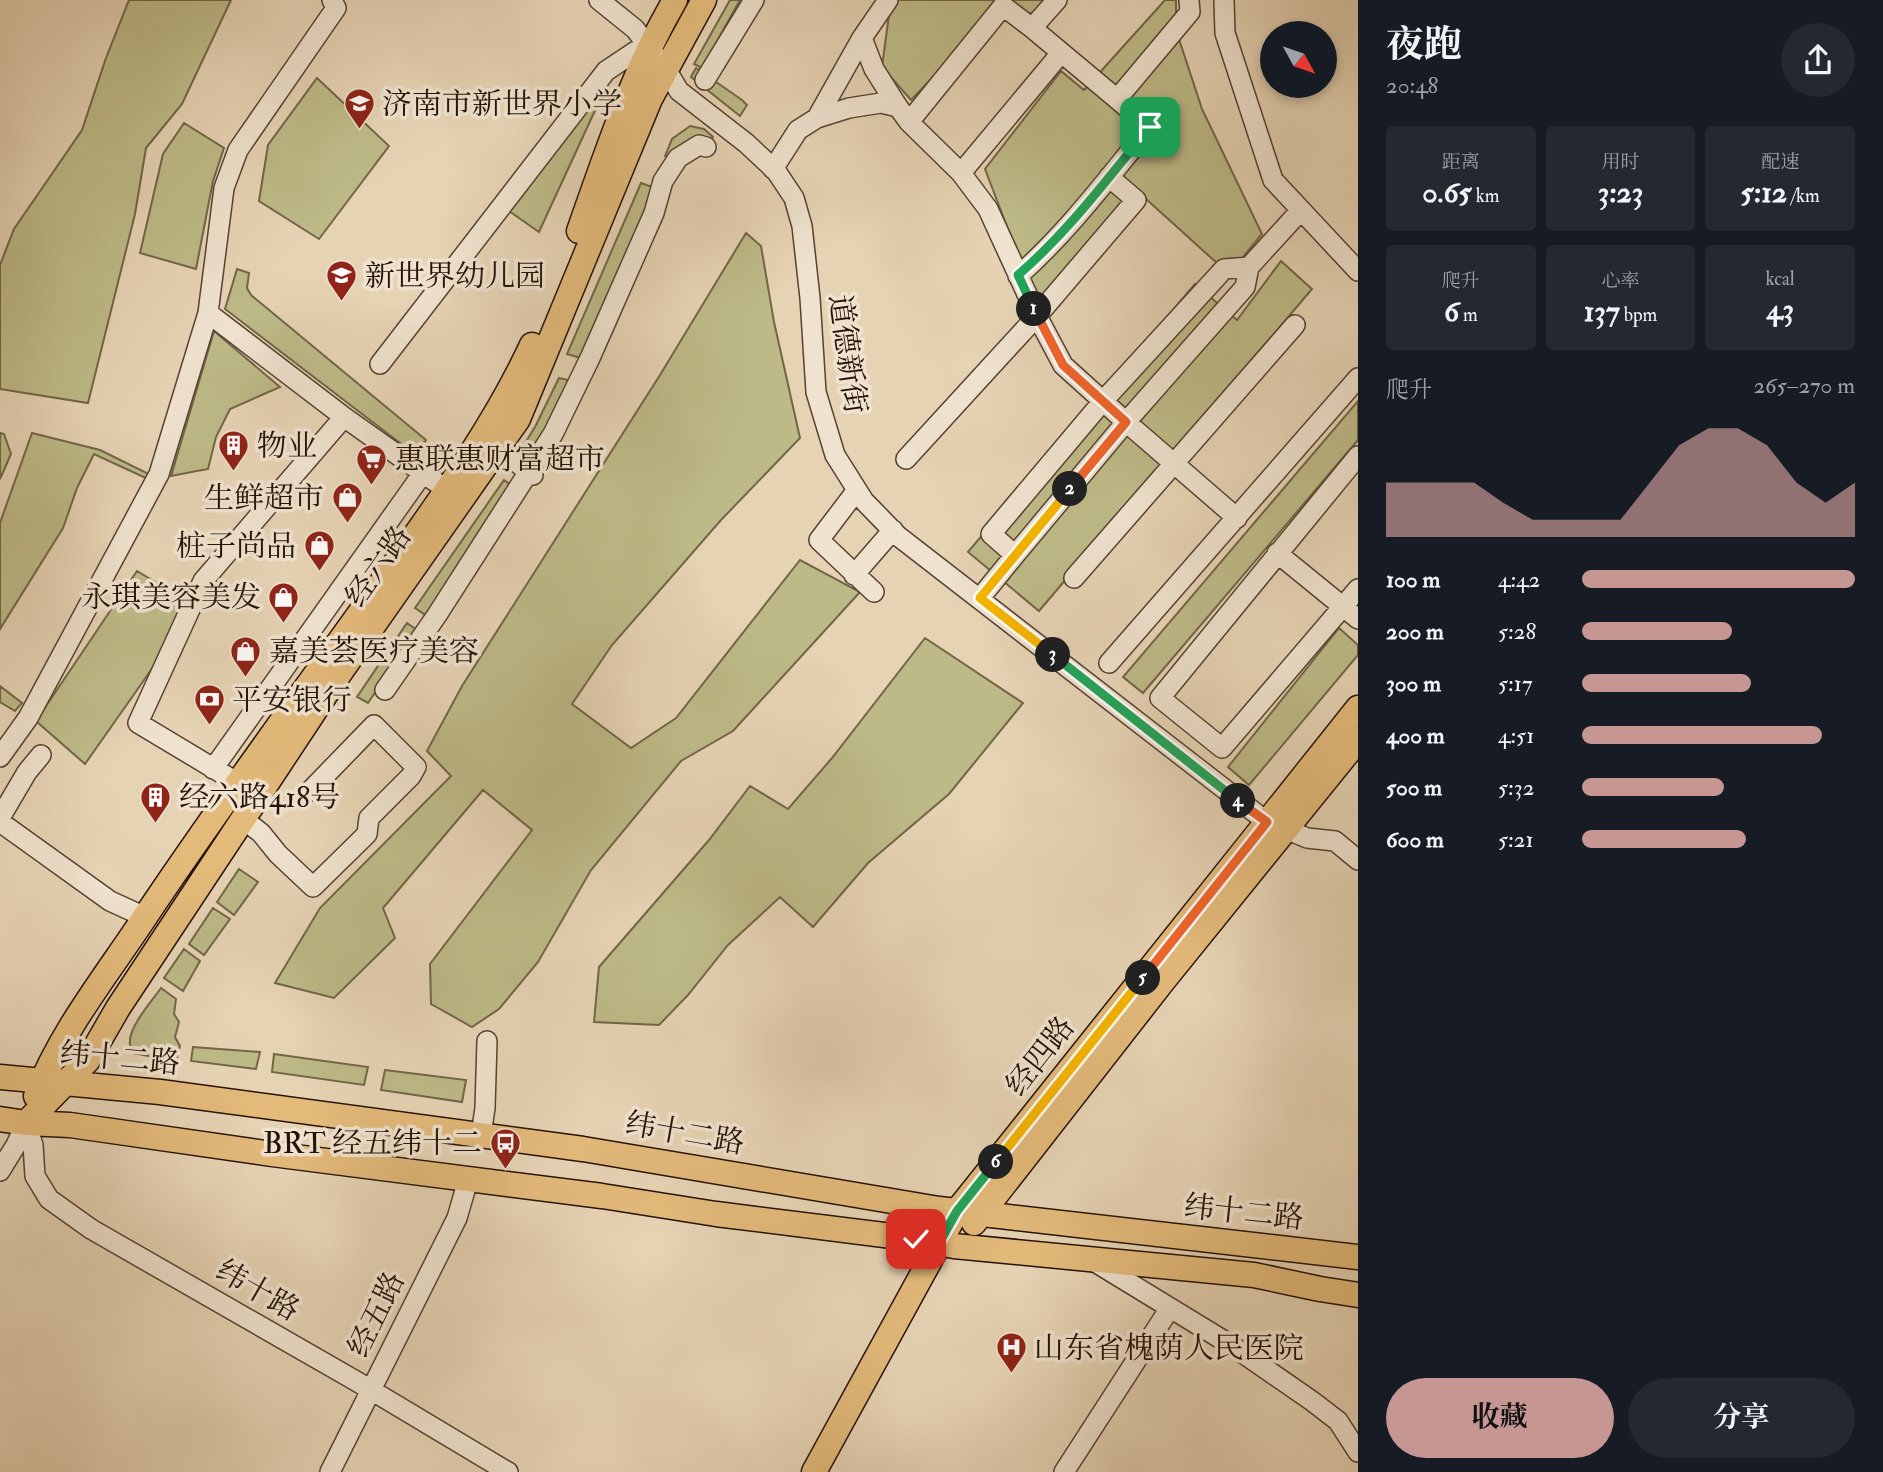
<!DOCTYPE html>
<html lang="zh">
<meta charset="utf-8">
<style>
:root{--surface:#171b24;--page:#242831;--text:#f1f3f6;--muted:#9ea1a6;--accent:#c59692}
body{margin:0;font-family:"IM FELL Double Pica","Noto Serif SC",serif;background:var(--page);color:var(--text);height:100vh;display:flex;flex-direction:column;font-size:26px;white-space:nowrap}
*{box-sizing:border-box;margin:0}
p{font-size:23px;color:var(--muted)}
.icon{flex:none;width:38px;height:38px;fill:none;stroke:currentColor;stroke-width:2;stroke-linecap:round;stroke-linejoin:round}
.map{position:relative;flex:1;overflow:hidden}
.side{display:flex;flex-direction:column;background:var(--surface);width:525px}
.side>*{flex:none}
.needle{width:46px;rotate:130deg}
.tools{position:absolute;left:1260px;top:21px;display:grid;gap:14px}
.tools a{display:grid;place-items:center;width:77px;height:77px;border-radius:50%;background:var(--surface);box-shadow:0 4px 10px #0003;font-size:35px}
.pin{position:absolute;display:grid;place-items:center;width:60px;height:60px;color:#fff;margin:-30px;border-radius:14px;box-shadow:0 4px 10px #0006}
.km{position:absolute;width:35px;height:35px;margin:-18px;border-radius:50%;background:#222;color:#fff;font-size:19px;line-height:35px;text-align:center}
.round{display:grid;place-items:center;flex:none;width:74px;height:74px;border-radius:37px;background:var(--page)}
.summary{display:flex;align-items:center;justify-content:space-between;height:119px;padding:0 28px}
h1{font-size:38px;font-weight:700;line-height:52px}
.stats{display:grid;grid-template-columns:repeat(3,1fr);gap:10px;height:119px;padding:7px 28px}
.stats div{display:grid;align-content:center;border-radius:7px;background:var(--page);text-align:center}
.stats b{font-size:30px;font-weight:700}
.stats small{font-size:19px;font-weight:400}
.stats p{font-size:19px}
.chart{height:196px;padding:14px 28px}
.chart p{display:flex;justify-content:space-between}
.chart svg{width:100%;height:126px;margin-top:7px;fill:var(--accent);opacity:.7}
.button{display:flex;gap:14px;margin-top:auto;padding:14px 28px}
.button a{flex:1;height:80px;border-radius:42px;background:var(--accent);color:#111;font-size:28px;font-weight:700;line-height:80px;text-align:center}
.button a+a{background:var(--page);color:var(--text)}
ul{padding:0 28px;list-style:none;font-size:23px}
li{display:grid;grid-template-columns:112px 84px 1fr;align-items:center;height:52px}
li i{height:18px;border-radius:9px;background:var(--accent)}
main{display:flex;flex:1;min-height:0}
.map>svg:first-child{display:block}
.green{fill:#bdba87;stroke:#716647;stroke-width:2}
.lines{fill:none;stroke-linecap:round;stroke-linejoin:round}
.minor-casing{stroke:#554232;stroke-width:22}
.major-casing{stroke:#251207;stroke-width:27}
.minor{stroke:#efe2ce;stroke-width:19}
.major{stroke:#e3ba7a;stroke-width:24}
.split-1-casing{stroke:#fff;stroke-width:14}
.split-2-casing{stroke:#fff;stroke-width:14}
.split-3-casing{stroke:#fff;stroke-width:14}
.split-4-casing{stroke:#fff;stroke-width:14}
.split-5-casing{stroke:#fff;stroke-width:14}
.split-6-casing{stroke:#fff;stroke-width:14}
.split-7-casing{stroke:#fff;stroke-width:14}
.split-1{stroke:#22a559;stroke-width:9}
.split-2{stroke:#f0652b;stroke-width:9}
.split-3{stroke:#f5b400;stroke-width:9}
.split-4{stroke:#22a559;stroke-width:9}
.split-5{stroke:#f0652b;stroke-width:9}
.split-6{stroke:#f5b400;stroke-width:9}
.split-7{stroke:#22a559;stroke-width:9}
.labels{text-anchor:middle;stroke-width:7;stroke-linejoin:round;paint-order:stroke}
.poi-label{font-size:30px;fill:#251207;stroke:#efe2ce;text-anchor:start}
.street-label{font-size:30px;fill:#251207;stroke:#efe2ce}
</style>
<main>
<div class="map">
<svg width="1358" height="1472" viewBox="0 0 1358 1472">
<rect width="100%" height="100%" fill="#e6d3b4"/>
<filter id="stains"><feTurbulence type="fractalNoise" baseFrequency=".00286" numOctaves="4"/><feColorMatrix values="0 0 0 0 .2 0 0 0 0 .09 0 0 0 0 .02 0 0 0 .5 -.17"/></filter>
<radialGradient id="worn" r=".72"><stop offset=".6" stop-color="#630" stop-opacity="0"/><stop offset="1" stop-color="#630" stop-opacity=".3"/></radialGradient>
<path class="green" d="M129,0H231L182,104L146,148L135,214L88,403L0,389V265L14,229L82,130L106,58Z
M730,0H740L702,68L694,64Z
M896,0H1051L1040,14L997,11L911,100L882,67L890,7Z
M1165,0H1176V30L1202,109L1262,234L1229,274L1146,199L1043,321L985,169L1061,71L1084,90Z
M696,68L742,100L747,105L740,116L691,77Z
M317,78L389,146L319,239L259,201L268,145Z
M593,97L598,104L539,232L509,211Z
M184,123L224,148L213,181L196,269L140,253L163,154Z
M690,126L704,129L713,137L710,142L671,159L665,156L672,139Z
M641,183L652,187L642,224L581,358L567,354Z
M746,233L761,246L774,322L800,438L721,520L612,645L572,704L631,748L676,718L800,560L860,592L733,731L681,761L591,870L538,962L499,1009L472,1027L431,1004L430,964L532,830L483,790L383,908L395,938L334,998L275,983L320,908L451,776L427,751L462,686L660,375Z
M1281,261L1312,289L1039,611L968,552L1195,284L1237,320Z
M237,269L249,273L247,288L251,295L426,440L417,456L225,309Z
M214,331L280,387L230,409L216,437L208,469L171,476Z
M559,378L572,381L531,460L520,451L535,427Z
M1358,401V440L1143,693L1123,677Z
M0,433L4,434L11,454L0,479Z
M32,433L100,450L153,476L150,480L94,454L77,488L63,528L0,629V523Z
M504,480L514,487L427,616L415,608Z
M137,571L185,600L156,663L85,764L36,721Z
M407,623L417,630L368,703L357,697Z
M1339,628L1358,645V655L1249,785L1228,767Z
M925,638L1023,703L949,794L868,863L813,927L780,897L728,945L688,995L659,1025L594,1022L599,967L709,840L750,786L788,809L832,758Z
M0,686L22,703L15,711L0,702Z
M239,869L258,882L234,915L217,902Z
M213,908L230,919L204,955L189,944Z
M184,949L200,961L183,991L164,978Z
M161,988L176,999L174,1014L179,1022L175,1037L180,1046L176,1061L133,1053C120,1035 150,1004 161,988Z
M193,1047L260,1052L256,1069L191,1061Z
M274,1054L368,1067L364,1085L272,1072Z
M385,1070L466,1080L462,1102L381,1090Z"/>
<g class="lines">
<defs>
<path id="minor" d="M599,0L635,29L666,69L679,91L746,143L776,171L794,198L802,226L810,298L816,392L835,455L864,501L898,536L1267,822
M1224,0L1225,33L1273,180L1358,271
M1032,28L1117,99
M862,38L874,69L898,107
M705,80L754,0
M817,118L862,38L888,0
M909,122L1003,6L1032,28L1057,0
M773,169L798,130L817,118L849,108L881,103L898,107L909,122L961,173L988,209L1037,316L1063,365L1126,422L1237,518
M961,173L1061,53
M1249,267L1245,287L1126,422L1015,555L991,534L1103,401L1224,269Z
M1249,267L1301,210
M1018,276C1068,232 1108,178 1150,127L1117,99L1190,12L1189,0
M208,313L344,417L447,490
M380,364L606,71L636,51L649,47
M498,448L533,475
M1358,456L1160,698L1222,748L1358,589
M906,459L1037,316L1136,200L1109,177
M857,490L819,540L874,592
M1277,553L1358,619
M854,575L893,530
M1074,578L1295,325
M980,598L1015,555
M1109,663L1358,378
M385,690L437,615L553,434L590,358L654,213L663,181L678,158L699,145L706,147
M0,757L28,718L159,474L208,313L224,188L238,150L336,8L332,0
M213,769L423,473
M238,783L138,723L203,581L344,417
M0,818L27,772L41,755
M243,819L261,833L278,854L313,887L367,834L369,818L411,776L416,767L374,725L310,791
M0,822L110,901L145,917
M1286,829L1307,838L1335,841L1358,860
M26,1123L33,1145L35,1176L49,1199L91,1229L356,1381L508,1472
M481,1135L485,1108L487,1041
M0,1171L16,1145L26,1123
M1095,1262L1231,1345L1312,1401L1338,1421L1358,1452
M330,1472L457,1218L468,1180
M1064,1472L1170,1308"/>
<path id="major" d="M579,231C607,152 633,72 675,0
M0,1077L160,1092L583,1149L939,1209L1358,1257
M36,1096C61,1032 105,977 143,920C220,804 304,692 385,578C438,503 493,429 532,345
M0,1119L26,1123L70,1125L272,1154L602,1196L716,1214L916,1239L954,1246L1254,1275L1320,1289L1358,1295
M26,1123L88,1060L118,1008L337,677L518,419L650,99L704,0
M974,1223L1163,981L1358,740
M814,1472L957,1211L1358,708"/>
</defs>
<use href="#minor" class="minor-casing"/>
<use href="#major" class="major-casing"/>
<use href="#minor" class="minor"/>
<use href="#major" class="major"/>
</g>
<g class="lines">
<defs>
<path id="split-1" d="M1034,309L1018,275C1068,232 1108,178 1150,127"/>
<path id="split-2" d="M1034,309L1063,365L1126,422L1070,489"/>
<path id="split-3" d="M1053,655L980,598L1070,489"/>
<path id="split-4" d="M1053,655L1238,801"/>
<path id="split-5" d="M1143,978L1267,822L1238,801"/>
<path id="split-6" d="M996,1162L1143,978"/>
<path id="split-7" d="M916,1239L939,1243L957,1211L996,1162"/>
</defs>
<use href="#split-1" class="split-1-casing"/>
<use href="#split-2" class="split-2-casing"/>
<use href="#split-3" class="split-3-casing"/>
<use href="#split-4" class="split-4-casing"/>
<use href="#split-5" class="split-5-casing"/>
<use href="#split-6" class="split-6-casing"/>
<use href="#split-7" class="split-7-casing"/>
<use href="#split-1" class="split-1"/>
<use href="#split-2" class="split-2"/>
<use href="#split-3" class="split-3"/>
<use href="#split-4" class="split-4"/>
<use href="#split-5" class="split-5"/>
<use href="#split-6" class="split-6"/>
<use href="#split-7" class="split-7"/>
</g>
<defs>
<symbol id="school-pin" viewBox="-11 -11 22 30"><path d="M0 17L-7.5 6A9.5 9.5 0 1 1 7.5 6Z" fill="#8f2418" stroke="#efe2ce"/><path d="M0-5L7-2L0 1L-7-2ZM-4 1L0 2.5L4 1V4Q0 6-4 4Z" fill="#fff"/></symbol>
<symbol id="building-pin" viewBox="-11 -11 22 30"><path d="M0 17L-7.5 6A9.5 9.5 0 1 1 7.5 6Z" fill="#8f2418" stroke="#efe2ce"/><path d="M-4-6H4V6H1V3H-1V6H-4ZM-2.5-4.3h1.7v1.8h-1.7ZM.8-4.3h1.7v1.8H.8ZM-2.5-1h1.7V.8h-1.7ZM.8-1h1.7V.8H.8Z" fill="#fff"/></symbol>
<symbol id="supermarket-pin" viewBox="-11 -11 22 30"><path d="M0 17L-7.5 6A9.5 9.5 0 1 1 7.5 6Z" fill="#8f2418" stroke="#efe2ce"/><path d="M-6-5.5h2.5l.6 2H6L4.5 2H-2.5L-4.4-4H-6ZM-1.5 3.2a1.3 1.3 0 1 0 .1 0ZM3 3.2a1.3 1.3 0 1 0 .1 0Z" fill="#fff"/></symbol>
<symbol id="shop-pin" viewBox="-11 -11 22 30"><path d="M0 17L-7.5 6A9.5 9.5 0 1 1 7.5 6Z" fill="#8f2418" stroke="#efe2ce"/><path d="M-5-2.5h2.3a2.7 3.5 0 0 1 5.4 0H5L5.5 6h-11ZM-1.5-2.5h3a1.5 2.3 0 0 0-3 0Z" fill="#fff"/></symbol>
<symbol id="bank-pin" viewBox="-11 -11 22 30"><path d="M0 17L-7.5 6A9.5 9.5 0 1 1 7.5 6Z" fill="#8f2418" stroke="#efe2ce"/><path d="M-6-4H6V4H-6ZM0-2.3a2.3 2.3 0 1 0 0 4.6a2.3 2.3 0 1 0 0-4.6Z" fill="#fff"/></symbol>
<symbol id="bus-pin" viewBox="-11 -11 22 30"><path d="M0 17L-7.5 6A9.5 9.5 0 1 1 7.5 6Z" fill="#8f2418" stroke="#efe2ce"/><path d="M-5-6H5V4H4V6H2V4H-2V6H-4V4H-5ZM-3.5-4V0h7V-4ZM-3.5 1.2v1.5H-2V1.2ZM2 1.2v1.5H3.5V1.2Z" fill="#fff"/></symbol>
<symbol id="hospital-pin" viewBox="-11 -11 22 30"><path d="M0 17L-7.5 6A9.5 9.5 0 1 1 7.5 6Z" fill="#8f2418" stroke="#efe2ce"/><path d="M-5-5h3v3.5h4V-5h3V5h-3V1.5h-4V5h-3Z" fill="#fff"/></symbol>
</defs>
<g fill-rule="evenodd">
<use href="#school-pin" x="342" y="86" width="35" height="47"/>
<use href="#school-pin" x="324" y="258" width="35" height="47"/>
<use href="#building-pin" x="216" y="428" width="35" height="47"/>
<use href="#supermarket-pin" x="354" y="442" width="35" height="47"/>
<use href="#shop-pin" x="330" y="480" width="35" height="47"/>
<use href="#shop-pin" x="302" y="528" width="35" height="47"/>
<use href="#shop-pin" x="266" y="580" width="35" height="47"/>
<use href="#shop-pin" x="228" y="634" width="35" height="47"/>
<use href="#bank-pin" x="192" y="682" width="35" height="47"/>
<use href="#building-pin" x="138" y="780" width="35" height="47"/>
<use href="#bus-pin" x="488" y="1126" width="35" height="47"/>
<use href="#hospital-pin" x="994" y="1330" width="35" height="47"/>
</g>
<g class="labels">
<g class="poi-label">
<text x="382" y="114">济南市新世界小学</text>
<text x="365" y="286">新世界幼儿园</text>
<text x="257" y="456">物业</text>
<text x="395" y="469">惠联惠财富超市</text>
<text x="324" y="508" text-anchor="end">生鲜超市</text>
<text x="296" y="556" text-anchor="end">桩子尚品</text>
<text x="261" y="607" text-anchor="end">永琪美容美发</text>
<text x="269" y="661">嘉美荟医疗美容</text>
<text x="232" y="710">平安银行</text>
<text x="179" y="807">经六路418号</text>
<text x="482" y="1153" text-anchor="end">BRT 经五纬十二</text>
<text x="1034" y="1358">山东省槐荫人民医院</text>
</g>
<g class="street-label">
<text transform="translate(848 354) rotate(82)" y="10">道德新街</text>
<text transform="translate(378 566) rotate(-55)" y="10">经六路</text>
<text transform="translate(1040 1056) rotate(-52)" y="10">经四路</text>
<text transform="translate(120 1058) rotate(5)" y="10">纬十二路</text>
<text transform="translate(685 1133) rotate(10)" y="10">纬十二路</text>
<text transform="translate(1244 1212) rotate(6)" y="10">纬十二路</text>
<text transform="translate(258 1290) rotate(30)" y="10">纬十路</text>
<text transform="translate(376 1314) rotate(-64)" y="10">经五路</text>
</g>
</g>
<rect width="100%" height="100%" filter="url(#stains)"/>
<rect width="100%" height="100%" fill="url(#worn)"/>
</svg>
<div class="tools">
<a><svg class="needle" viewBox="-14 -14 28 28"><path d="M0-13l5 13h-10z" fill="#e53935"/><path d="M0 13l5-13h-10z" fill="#9ea1a6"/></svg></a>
</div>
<div class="pin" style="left:1150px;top:127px;background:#1e9e55"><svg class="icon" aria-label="arrive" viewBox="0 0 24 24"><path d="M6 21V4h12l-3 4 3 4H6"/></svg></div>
<div class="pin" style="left:916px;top:1239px;background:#d93025"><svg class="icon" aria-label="check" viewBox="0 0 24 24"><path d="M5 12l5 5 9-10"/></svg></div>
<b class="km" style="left:1034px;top:309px">1</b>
<b class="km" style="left:1070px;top:489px">2</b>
<b class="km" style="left:1053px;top:655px">3</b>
<b class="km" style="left:1238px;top:801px">4</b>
<b class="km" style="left:1143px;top:978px">5</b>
<b class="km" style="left:996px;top:1162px">6</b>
</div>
<section class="side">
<div class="summary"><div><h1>夜跑</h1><p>20:48</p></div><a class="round"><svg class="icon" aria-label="share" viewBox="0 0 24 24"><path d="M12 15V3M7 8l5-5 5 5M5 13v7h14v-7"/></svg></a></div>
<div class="stats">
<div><p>距离</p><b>0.65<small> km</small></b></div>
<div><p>用时</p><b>3:23</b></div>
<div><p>配速</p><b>5:12<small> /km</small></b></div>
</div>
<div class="stats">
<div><p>爬升</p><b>6<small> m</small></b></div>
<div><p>心率</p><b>137<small> bpm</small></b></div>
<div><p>kcal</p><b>43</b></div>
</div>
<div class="chart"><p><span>爬升</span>265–270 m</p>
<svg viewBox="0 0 160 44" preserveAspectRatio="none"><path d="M0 44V25L10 25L20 25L30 25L40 32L50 38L60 38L70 38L80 38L90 25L100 12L110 6L120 6L130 12L140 25L150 32L160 25V44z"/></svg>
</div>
<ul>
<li><b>100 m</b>4:42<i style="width:100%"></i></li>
<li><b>200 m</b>5:28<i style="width:55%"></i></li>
<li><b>300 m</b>5:17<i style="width:62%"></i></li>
<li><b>400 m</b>4:51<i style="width:88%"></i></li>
<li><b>500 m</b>5:32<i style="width:52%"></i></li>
<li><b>600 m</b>5:21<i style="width:60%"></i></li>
</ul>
<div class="button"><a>收藏</a><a>分享</a></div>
</section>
</main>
